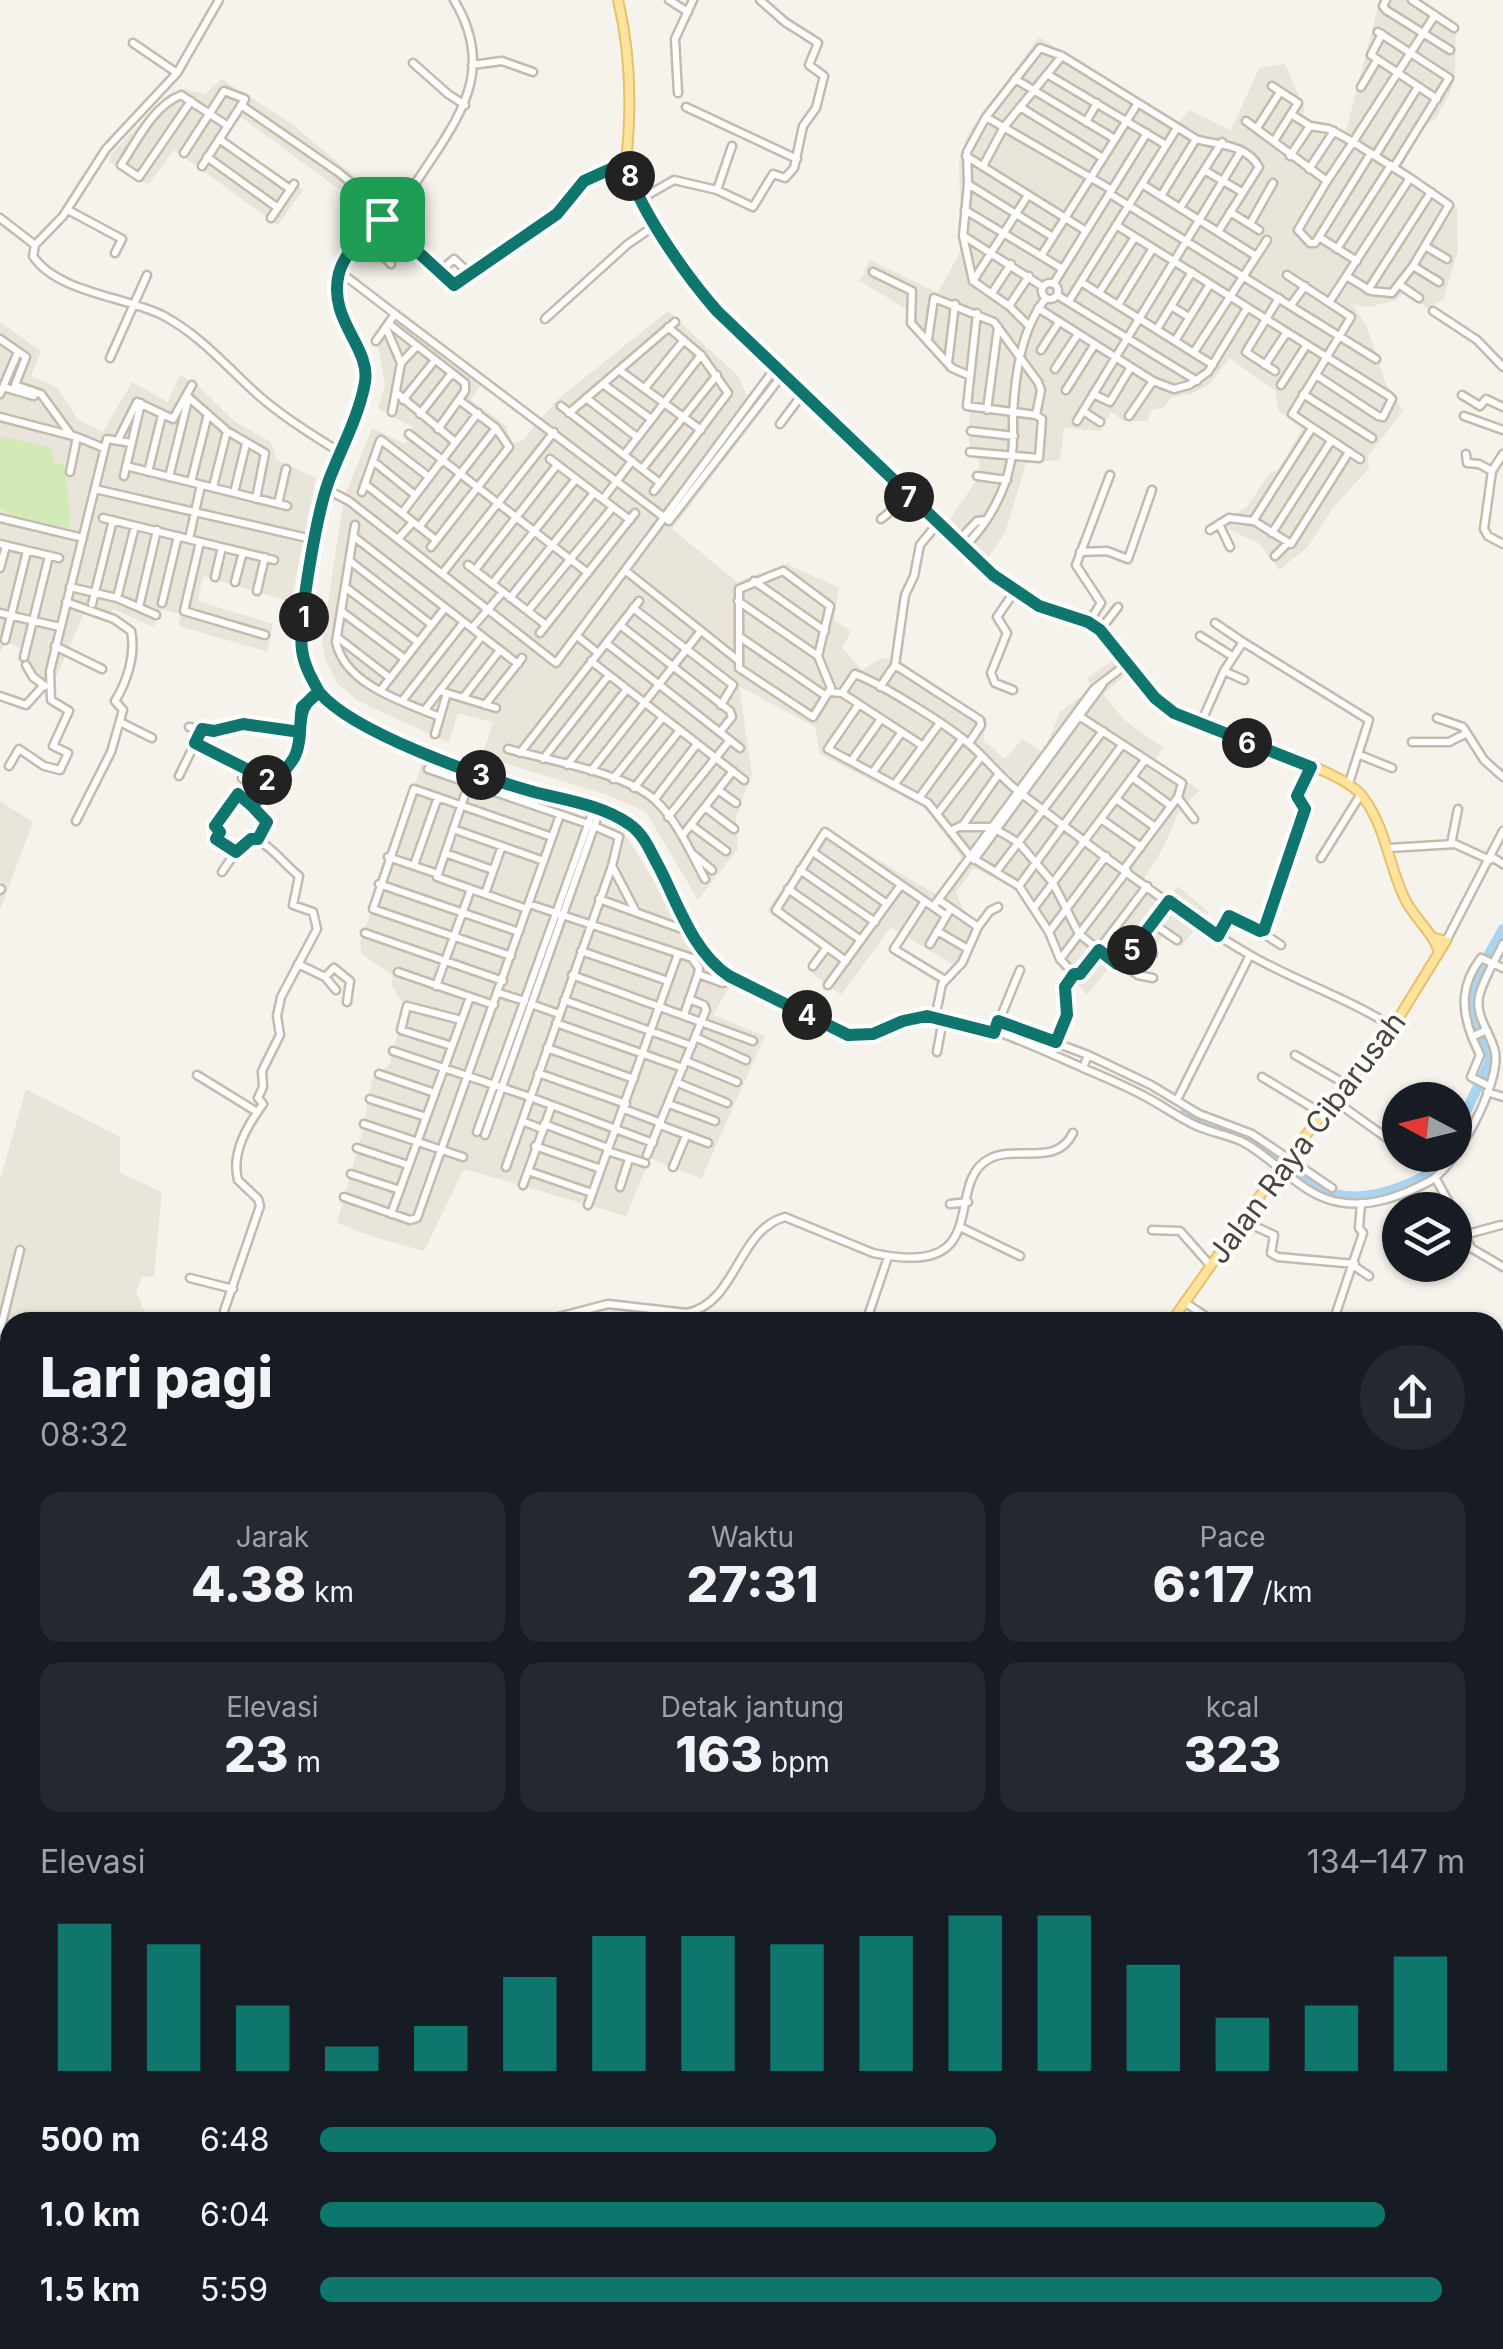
<!DOCTYPE html>
<html lang="id">
<meta charset="utf-8">
<style>
:root{--surface:#171b24;--page:#242831;--text:#f1f3f6;--muted:#9ea1a6;--accent:#0f766e}
body{margin:0;font-family:Inter,sans-serif;background:var(--page);color:var(--text);height:100vh;display:flex;flex-direction:column;font-size:38px;white-space:nowrap}
*{box-sizing:border-box;margin:0}
p{font-size:32px;color:var(--muted)}
.icon{flex:none;width:55px;height:55px;fill:none;stroke:currentColor;stroke-width:2;stroke-linecap:round;stroke-linejoin:round}
.map{position:relative;flex:1;overflow:hidden}
.side{position:absolute;left:0px;top:1312px;width:1505px;height:1038px;display:flex;flex-direction:column;background:var(--surface);border-radius:30px 30px 0 0;box-shadow:0 2px 8px #0004}
.side>*{flex:none}
.needle{width:65px;rotate:277deg}
.fabs{position:absolute;left:1382px;top:1082px;display:grid;gap:20px}
.fabs a{display:grid;place-items:center;width:90px;height:90px;border-radius:50%;background:var(--surface);box-shadow:0 2px 8px #0004;font-size:50px}
.pin{position:absolute;display:grid;place-items:center;width:85px;height:85px;color:#fff;margin:-42px;border-radius:20px;box-shadow:0 5px 15px #0006}
.km{position:absolute;width:50px;height:50px;margin:-25px;border-radius:50%;background:#222;color:#fff;font-size:28px;line-height:50px;text-align:center}
.round{display:grid;place-items:center;flex:none;width:105px;height:105px;border-radius:52px;background:var(--page)}
.summary{display:flex;align-items:center;justify-content:space-between;height:170px;padding:0 40px}
h1{font-size:55px;font-weight:800;line-height:75px}
.metrics{display:grid;grid-template-columns:repeat(3,1fr);gap:15px;height:170px;padding:10px 40px}
.metrics div{display:grid;align-content:center;border-radius:20px;background:var(--page);text-align:center}
.metrics b{font-size:50px;font-weight:800}
.metrics small{font-size:28px;font-weight:400}
.metrics p{font-size:28px}
.chart{height:280px;padding:20px 40px}
.chart p{display:flex;justify-content:space-between}
.chart svg{width:100%;height:180px;margin-top:10px;stroke:var(--accent);stroke-width:6}
ul{padding:0 40px;list-style:none;font-size:32px}
li{display:grid;grid-template-columns:160px 120px 1fr;align-items:center;height:75px}
li i{height:25px;border-radius:12px;background:var(--accent)}
.map>svg:first-child{display:block}
.residential{fill:#eae5da}
.green{fill:#d2eab5}
.lines{fill:none;stroke-linecap:round;stroke-linejoin:round}
.river{stroke:#a9d4f2;stroke-width:10}
.minor-casing{stroke:#c2bbae;stroke-width:11}
.major-casing{stroke:#e6c16a;stroke-width:12}
.minor{stroke:#fff;stroke-width:6}
.major{stroke:#ffe39c;stroke-width:8}
.route-casing{stroke:#fff;stroke-width:20}
.route{stroke:#0f766e;stroke-width:12}
.labels{text-anchor:middle;stroke-width:8;stroke-linejoin:round;paint-order:stroke}
.street-label{font-size:30px;fill:#4b4439;stroke:#fff}
</style>
<div class="map">
<svg width="1503" height="2349" viewBox="0 0 1503 2349">
<rect width="100%" height="100%" fill="#f6f3ec"/>
<path class="residential" d="M1380,0H1420L1456,23L1455,78L1449,95L1436,118L1423,127L1402,167L1457,207L1458,250L1443,300L1428,308L1402,294L1394,301L1369,307L1352,304L1367,327L1386,384L1403,411L1368,456L1369,468L1333,508L1307,548L1279,570L1260,544L1216,523L1246,508L1269,474L1278,470L1302,429L1278,410L1275,390L1229,358L1210,384L1194,393L1172,397L1164,407L1151,410L1148,421H1123L1111,412L1100,431L1064,428L1060,460L1026,463L1005,533L986,561L947,523L976,481L980,464L969,443L970,381L944,370L933,348L908,326L909,311L860,281L870,260L938,293L961,250L959,162L967,135L1039,37L1177,124L1189,110L1231,130L1259,68L1285,64L1304,108L1303,118L1346,130Z
M222,79L293,125L389,205L379,219L241,117L225,139L303,190L278,225L174,150L148,185L109,162L112,153L168,95L182,89L205,94Z
M668,311L738,376L747,396L763,377L779,389L672,529L737,582L787,564L839,588L834,620L851,631L842,648L862,670L882,658L902,662L987,719L983,740L1005,759L1022,739L1043,753L1060,712L1092,688L1087,678L1115,659L1126,675L1103,694L1123,719L1163,748L1154,761L1200,790L1179,812L1163,848L1143,880L1168,899L1178,886L1209,912L1181,947L1163,936L1131,978L1112,964L1087,995L1054,958L1057,950L1015,888L974,868L956,892L964,912L981,933L955,966L891,927L841,995L808,970L820,949L767,911L824,828L937,895L964,861L926,809L820,754L815,727L739,686L752,774L736,817L738,849L698,900L646,812L607,795L482,756L493,722L458,713L449,743L358,701L337,683L325,658L322,641L344,498L372,428L405,444L413,427L378,409L385,385L377,341L397,318L485,378L471,400L506,426L512,444L523,440L558,399Z
M0,322L41,351L31,376L58,388L77,419L103,432L132,382L168,402L180,375L197,385L234,421L271,442L277,460L316,478L291,602L203,576L198,601L273,624L268,652L179,626L180,614L159,609L154,627L113,609L109,619L84,613L52,686L18,661L21,648L6,642L0,652Z
M424,758L478,781L624,832L677,919L681,918L699,960L730,986L713,1015L765,1036L701,1179L650,1158L626,1216L464,1169L424,1251L374,1237L337,1223L363,1130L372,1079L390,1064L405,1007L391,985L393,976L362,954L360,943Z
M0,801L33,822L0,910Z
M26,1089L120,1137V1173L162,1192L154,1276L142,1277L136,1292L149,1322H10V1513L0,1517V1180Z
M10,1917V2050L0,2033V1926Z
M857,2340H1198L1194,2349H859Z"/>
<path class="green" d="M0,436L51,448L54,462L64,464L70,510L69,528L12,515L0,508Z"/>
<g class="lines">
<path class="river" d="M1185,1114C1206,1123 1231,1127 1250,1139C1311,1174 1323,1217 1403,1186C1421,1179 1435,1171 1446,1155
M1455,1135L1489,1063C1488,1049 1479,1039 1475,1026C1463,991 1487,959 1503,929"/>
<defs>
<path id="minor" d="M454,0C492,63 467,106 431,160C420,176 410,194 396,207C377,226 353,241 342,267C321,314 366,339 366,376C365,409 343,446 332,475C318,509 295,624 303,658C307,672 315,688 325,699C357,734 477,775 525,789C560,800 606,803 634,828C663,854 679,916 702,949C722,980 759,988 789,1004C803,1012 815,1021 829,1028C872,1050 890,1014 929,1017C981,1020 1036,1047 1083,1068C1104,1077 1126,1086 1146,1097C1163,1106 1179,1118 1197,1126C1211,1132 1227,1135 1241,1141C1274,1157 1301,1196 1339,1202C1370,1208 1401,1196 1428,1182C1455,1169 1501,1083 1495,1052C1491,1033 1475,1017 1479,997C1483,979 1495,961 1503,944
M669,0L688,12
M1386,0L1383,6L1386,10L1450,50
M1412,0L1454,28
M1378,32L1449,78L1394,167
M1382,34L1371,55L1437,99
M133,43L177,73L106,149L63,216L35,245L33,256C57,293 129,297 164,316C201,336 228,368 258,395C283,417 313,435 341,453
M413,63L448,94L465,105
M472,65L502,61L533,72
M177,73L219,0
M1047,74L1166,145
M1015,79L1115,139
M1272,86L1298,103L1274,141
M1361,87L1377,60
M678,93L675,39L693,0
M191,101L139,177L121,165C137,141 153,106 181,95L228,126
M241,105L338,172L389,214
M686,107L797,159
M1020,107L1103,158
M1291,114L1310,126
M986,117L1112,190
M1246,121L1327,181L1353,142L1410,178L1330,301
M1086,122L1097,103
M1257,128L1280,92
M219,139L290,189
M184,153L224,91L245,99
M966,156L1086,231
M1290,156L1310,126L1329,129L1353,142L1435,15
M1375,156L1418,87
M207,157L278,208
M202,166L244,101
M983,166L1004,127L1062,56
M1309,169L1334,131
M1204,170L1242,192
M968,184L1053,237
M1142,184L1256,256
M717,190L732,146
M1110,194L1376,359
M1028,195L973,281L1009,306L1029,326
M1161,196L1196,139
M641,199L674,180L717,190L753,207L773,174L785,178L794,168L803,126L816,108L824,76L809,65L818,43L785,22L760,0
M1180,208L1222,142
M68,210L122,239L115,253
M965,210L1061,268
M1230,212L1259,230
M0,218L35,245
M271,218L294,184
M382,219L454,285L557,214L584,181L626,162
M1250,224L1273,183
M1116,225L1389,396L1392,399L1383,417L1378,416L1316,375
M363,236L391,264
M964,236L1043,287
M1319,237L1315,243H1310L1298,230L1327,181
M1425,246L1447,259
M1337,249L1391,165
M1041,256L1138,103
M1357,261L1319,237L1371,153
M1413,266L1439,282
M340,272L395,314L376,341
M439,272L454,259L469,273
M873,272L912,291L911,323L952,368L968,375
M1287,275L1351,317L1292,414L1360,459
M1348,277L1371,291L1392,293L1413,266L1449,205L1410,178
M973,281L963,236L968,184L967,152L986,117L1040,48L1062,56L1196,139C1219,146 1245,143 1259,167L1218,232
M1081,282L1213,365
M1042 291a8 8 0 1 1 16 0a8 8 0 1 1-16 0Z
M1054,283L1147,133
M1400,285L1419,298
M1368,290L1431,192
M992,293L1011,264
M1099,293L1135,237
M1057,295L1197,381
M1069,301L1177,128
M1118,305L1153,248
M1291,305L1305,286
M1009,306L1029,276
M1171,306L1189,317
M1038,308L1153,381L1174,389L1189,385L1208,372L1247,308
M1433,311L1477,340L1503,367
M395,314L669,521
M545,319L628,244L657,224
M389,324L465,383V391L438,429
M386,328L401,363L392,412
M1157,329L1192,272
M0,339L26,357L15,385L41,394L71,435
M928,339L934,298L994,322L1038,382L1041,390L1036,415
M1175,341L1210,284
M1041,350L1059,322
M1194,352L1267,240
M110,358L147,275
M401,363L417,346
M948,363L955,304
M1265,365L1287,332
M1055,369L1078,334
M619,370L701,430
M1275,371L1246,352L1279,298
M603,384L651,419
M1281,385L1306,346
M3,387L34,396
M645,388L684,340
M1066,390L1095,344
M0,394L18,352
M398,394L454,441
M1093,394L1110,402L1131,367
M1303,394L1372,438
M1462,395L1480,406L1486,399L1503,407
M187,396L227,431L265,453L256,499
M586,398L637,437
M403,400L435,360
M561,406L660,483
M987,410L998,327
M1083,411L1100,422
M569,413L675,322
M420,414L452,373
M1129,416L1153,381
M1464,416L1503,430
M0,417L77,437L70,472
M1077,421L1241,151
M780,424L804,392
M971,431L1014,436
M409,434L588,573
M77,437L104,448
M118,440L137,402L173,419L192,385
M381,440L429,477
M970,452L1039,458L1042,419L1036,415L967,406L977,313
M1466,454L1467,463L1479,464L1492,471
M1503,454L1492,471L1484,529L1488,536L1503,544
M624,455L701,355
M550,459L630,520
M373,461L415,495
M126,466L287,506
M642,469L717,375
M148,472L162,415
M124,476L141,403
M977,476L1007,480
M169,477L188,400
M191,482L208,414
M365,484L436,540
M213,487L227,431
M95,489L316,540
M326,489L349,501L556,663L776,367
M654,491L728,393L701,355L668,327
M362,492L380,441
M234,493L246,444
M603,499L632,461
M278,504L286,469
M402,513L478,413
M0,518L83,538
M103,518L274,560
M881,519L909,497
M669,521L783,374
M1254,521L1291,544L1349,452
M1219,524L1230,547
M355,525L336,642C345,685 404,702 440,717
M419,527L496,428
M1210,530L1229,518L1253,521L1312,428
M1272,533L1331,441
M353,536L518,664
M189,539L201,485
M398,539L413,522
M958,541L977,521L986,520
M200,542L184,611L265,635
M0,544L59,558
M431,547L509,447L496,428L459,400
M964,547C987,525 1005,493 1011,461C1014,445 1013,430 1013,415C1015,375 1021,329 1046,298
M1080,552L1107,551L1128,559L1152,490
M1275,556L1287,544
M350,561L432,625
M468,565L546,625
M0,568L6,546
M475,570L557,465
M626,571L739,661
M783,571L830,606L818,656L831,688L813,717L739,668V589Z
M442,574L554,432
M215,577L222,547
M754,581L825,631
M235,582L243,552
M492,584L576,479
M70,587L117,598L156,615
M345,587L418,642
M257,591L265,557
M117,598L135,526
M510,598L594,493
M738,601L818,656
M66,602L114,619L131,631C136,654 127,682 115,701L123,710L111,752L76,821
M162,603L178,536
M92,604L113,520
M139,607L157,530
M633,608L733,685L721,705
M341,611L405,659
M528,611L613,507
M0,613L60,627
M1089,622L1101,603L1076,565L1110,475
M1215,623L1243,642
M620,625L730,711L732,717L720,732
M472,628L503,592
M1100,630L1118,607
M540,633L635,513
M577,636L598,653
M1200,636L1232,656
M337,637L390,678
M740,637L826,696
M5,640L27,551
M606,643L740,748
M55,646L102,669
M24,657L49,556
M591,661L744,780
M26,665L33,677L45,686
M895,665L980,720L981,725L969,743
M1224,671L1244,680
M880,687L895,665L905,595L914,576L920,545L938,523
M1013,690L995,683L991,673L1007,633L997,617L1015,591
M380,691L445,608
M440,691L496,708
M829,692L842,693L923,746
M842,693L855,674C880,683 947,725 968,743C986,758 1000,777 1019,792C1094,848 1169,908 1250,955C1297,982 1346,997 1393,1027
M0,696L26,705L44,685
M463,698L500,650
M402,701L464,622
M859,704L828,749L928,803L971,857L1019,886L1049,932L1060,959L1074,974H1080L1147,886
M485,705L522,658
M424,711L482,636
M1076,714L1182,783L1178,797L1124,869
M1437,718L1463,727L1484,760L1503,777
M120,722L152,738
M1200,725L1224,671L1243,642L1369,720L1349,783
M189,727L215,731L243,724L300,732
M435,734L447,693
M1412,742H1449L1467,733
M195,743L271,782
M508,749C547,760 626,773 655,800C677,820 691,853 705,879
M520,753L639,601
M1360,755L1392,768
M543,759L609,675
M852,760L881,719
M567,765L627,689
M9,766L19,749L44,766L60,770L68,753L53,746L69,711L51,700L50,671L107,439L131,443
M428,769L594,826L619,837L612,866L506,1167
M591,771L700,632
M873,772L902,732
M179,776L202,729
M1132,777L1171,806
M242,778L263,793
M613,779L663,717
M469,783L437,877L527,909
M895,784L939,724
M634,788L680,730
M718,790L736,803
M919,798L962,739
M1178,798L1194,819
M655,799L697,744
M1116,799L1155,827
M705,807L734,829
M938,813L981,757
M668,817L730,740
M1101,819L1141,847
M691,825L726,851
M961,827H992L1019,843L1053,883L1079,934L1117,964L1121,963L1138,975L1153,978
M453,829L544,861
M950,831L963,825L998,775
M682,836L733,771
M1451,844L1458,809
M1389,848L1455,844L1490,860
M813,852L887,904
M235,853L216,839L220,832L215,826L238,793L251,807
M445,853L493,870
M694,855L712,870
M388,857L438,874
M1492,857L1503,864
M1321,858L1361,794
M974,860L1102,685
M414,865L438,797
M612,866L636,912
M800,870L875,922
M222,872L239,847L247,845L251,839H257
M996,872L1103,731
M379,884L519,932
M1019,886L1122,745
M788,889L861,940
M0,890L1,889
M485,894L502,846
M599,899L682,929
M939,900L978,927
M925,901L894,949L945,980
M529,904L692,958L699,968L698,974L684,1015
M933,907L1094,689L1128,663
M1034,908L1145,760
M1152,923L1177,940
M937,931L968,949
M1049,932L1106,856
M1261,932L1281,945
M365,933L503,981
M1218,936L1229,916L1260,931L1264,930L1305,809L1297,796L1311,767
M1446,941L1503,831
M930,944L951,908
M1137,944L1153,954
M581,951L668,981
M511,956L373,909L414,789L552,837
M1061,958L1127,871
M846,961L776,910L825,832L945,915
M1121,963L1169,901
M298,964L325,977L336,990
M813,966L827,947
M398,972L494,1005
M698,974L723,983
M572,975L753,1041
M325,977L334,968L350,981L347,1002
M828,985L901,885
M436,986L471,889
M499,993L525,1001
M564,1000L692,1046
M531,1004L559,1014
M935,1018L942,984L962,963L978,927L990,911L998,907
M998,1021L1088,1055
M556,1023L683,1068
M1486,1030L1472,1037L1480,1055L1471,1077L1489,1086
M994,1033L1020,970
M695,1037L746,1060
M1472,1037C1461,1008 1461,984 1481,958L1503,968
M1056,1042L1069,1005L1065,987L1074,974
M452,1046L401,1030L407,1006L461,1020
M547,1048L634,1079
M393,1051L530,1097L653,1143
M937,1052L943,1019
M1295,1055L1347,1085
M686,1061L737,1082
M1083,1068L1088,1055L1151,1085L1199,1114L1252,1134L1332,1188
M538,1073L626,1104
M379,1074L435,1093
M197,1075L257,1112
M1262,1077L1323,1114
M678,1083L727,1103
M1487,1092L1503,1097
M370,1099L426,1117
M1177,1100L1250,955
M1335,1101L1398,1146
M669,1104L715,1121
M624,1109L661,1123
M522,1121L542,1129
M364,1124L463,1157
M544,1124L608,1148
M660,1125L708,1143
M477,1132L594,808
M485,1135L600,810
M535,1146L601,1169
M357,1148L408,1165
M607,1151L645,1163
M647,1155L706,1010L704,1005L689,999
M673,1167L686,1136
M528,1171L592,1193
M351,1174L400,1190
M1436,1179L1453,1210
M523,1185L552,1105
M620,1187L629,1159
M344,1197L410,1220L417,1218L560,815
M950,1204L968,1202
M588,1205L678,954
M391,1214L470,997
M1455,1214L1471,1248L1503,1267
M1243,1221L1274,1235L1271,1253L1278,1257L1355,1264
M960,1227L1020,1256
M1152,1230L1180,1231L1210,1265
M1464,1235L1501,1225
M1354,1266L1369,1276
M190,1278L233,1289
M1184,1302L1204,1315
M233,1322L225,1317L224,1311L260,1206L258,1199L238,1180C231,1153 247,1126 263,1104L258,1098L263,1087L262,1071L280,1035L277,1016L281,997L317,929L313,912L293,905L299,876C283,863 275,850 258,840L267,822L251,807L294,757L302,707L319,693
M539,1322L608,1304L687,1313C737,1303 737,1230 785,1217L873,1253C997,1280 942,1184 989,1159C1016,1144 1056,1168 1073,1133
M866,1322L888,1257
M1333,1322L1363,1233L1359,1228L1361,1203
M0,1331L20,1250
M0,1391L10,1393
M1495,1396L1503,1385
M0,1441L10,1401
M1495,1442L1503,1433
M1495,1459L1503,1465
M0,1461L10,1464
M0,1487L10,1483
M0,1511L10,1507
M1495,1615L1503,1609
M0,1622L10,1624
M1495,1645L1503,1640
M0,1882L10,1867
M1495,2306L1503,2305
M98,2340V2349
M416,2340L441,2349
M680,2340L690,2349
M719,2340L730,2349
M756,2340L763,2349
M801,2340L805,2349
M835,2340L838,2349
M952,2340L957,2349
M979,2340L984,2349
M1007,2340L1012,2349
M0,2347V2349
M150,2349V2340
M454,2349L457,2340
M499,2349L504,2340
M733,2349L739,2340
M808,2349L815,2340
M874,2349L872,2344L879,2340
M908,2349L924,2340
M1039,2349L1054,2340
M1080,2349L1083,2345L1080,2340
M1109,2349L1115,2340"/>
<path id="major" d="M618,0C631,54 632,106 626,162L641,199L678,259L701,293L729,324L827,414L915,503L993,575L1039,606L1089,622L1100,630C1128,653 1139,690 1170,710C1213,739 1338,763 1363,797C1386,828 1388,862 1403,895C1412,917 1432,930 1439,952
M1171,1322L1281,1166L1393,1027L1446,941L1434,938
M1453,2340L1459,2349"/>
</defs>
<use href="#minor" class="minor-casing"/>
<use href="#major" class="major-casing"/>
<use href="#minor" class="minor"/>
<use href="#major" class="major"/>
</g>
<g class="lines">
<defs>
<path id="route" d="M382,219C366,233 345,251 339,273C327,320 371,347 365,382C359,417 340,450 328,483C317,514 298,619 302,650C304,666 312,679 319,692L302,707C299,723 302,741 295,756C288,770 263,794 252,806L267,822L258,839H251L236,852L216,839L220,832L215,826L238,794L252,806L272,782L195,743L202,729L214,731L243,724L300,732C301,712 302,704 319,692C353,733 481,777 534,792C565,800 602,805 629,824C644,834 650,851 659,867C678,904 693,952 729,976L848,1035L873,1034L903,1021L927,1016L994,1033L998,1021L1056,1042L1067,1015L1065,987L1074,974H1080L1099,950L1117,964L1122,963L1169,901L1218,936L1229,916L1260,931L1264,930L1305,809L1297,796L1311,767L1174,713L1155,698L1100,630L1088,622L1039,606L993,575L717,311C687,277 636,206 626,162L584,181L557,214L454,285L382,219"/>
</defs>
<use href="#route" class="route-casing"/>
<use href="#route" class="route"/>
</g>
<g class="labels">
<g class="street-label">
<text transform="translate(1307 1138) rotate(-53)" y="10">Jalan Raya Cibarusah</text>
</g>
</g>
</svg>
<div class="fabs">
<a><svg class="needle" viewBox="-14 -14 28 28"><path d="M0-13l5 13h-10z" fill="#e53935"/><path d="M0 13l5-13h-10z" fill="#9ea1a6"/></svg></a>
<a><svg class="icon" aria-label="layers" viewBox="0 0 24 24"><path d="M12 4l9 5-9 5-9-5zM3 14l9 5 9-5"/></svg></a>
</div>
<div class="pin" style="left:382px;top:219px;background:#1e9e55"><svg class="icon" aria-label="arrive" viewBox="0 0 24 24"><path d="M6 21V4h12l-3 4 3 4H6"/></svg></div>
<b class="km" style="left:304px;top:617px">1</b>
<b class="km" style="left:267px;top:780px">2</b>
<b class="km" style="left:481px;top:775px">3</b>
<b class="km" style="left:807px;top:1015px">4</b>
<b class="km" style="left:1132px;top:950px">5</b>
<b class="km" style="left:1247px;top:743px">6</b>
<b class="km" style="left:909px;top:497px">7</b>
<b class="km" style="left:630px;top:176px">8</b>
<section class="side">
<div class="summary"><div><h1>Lari pagi</h1><p>08:32</p></div><a class="round"><svg class="icon" aria-label="share" viewBox="0 0 24 24"><path d="M12 15V3M7 8l5-5 5 5M5 13v7h14v-7"/></svg></a></div>
<div class="metrics">
<div><p>Jarak</p><b>4.38<small> km</small></b></div>
<div><p>Waktu</p><b>27:31</b></div>
<div><p>Pace</p><b>6:17<small> /km</small></b></div>
</div>
<div class="metrics">
<div><p>Elevasi</p><b>23<small> m</small></b></div>
<div><p>Detak jantung</p><b>163<small> bpm</small></b></div>
<div><p>kcal</p><b>323</b></div>
</div>
<div class="chart"><p><span>Elevasi</span>134–147 m</p>
<svg viewBox="0 0 160 44" preserveAspectRatio="none"><path d="M5 44V8M15 44V13M25 44V28M35 44V38M45 44V33M55 44V21M65 44V11M75 44V11M85 44V13M95 44V11M105 44V6M115 44V6M125 44V18M135 44V31M145 44V28M155 44V16"/></svg>
</div>
<ul>
<li><b>500 m</b>6:48<i style="width:59%"></i></li>
<li><b>1.0 km</b>6:04<i style="width:93%"></i></li>
<li><b>1.5 km</b>5:59<i style="width:98%"></i></li>
</ul>
</section>
</div>
